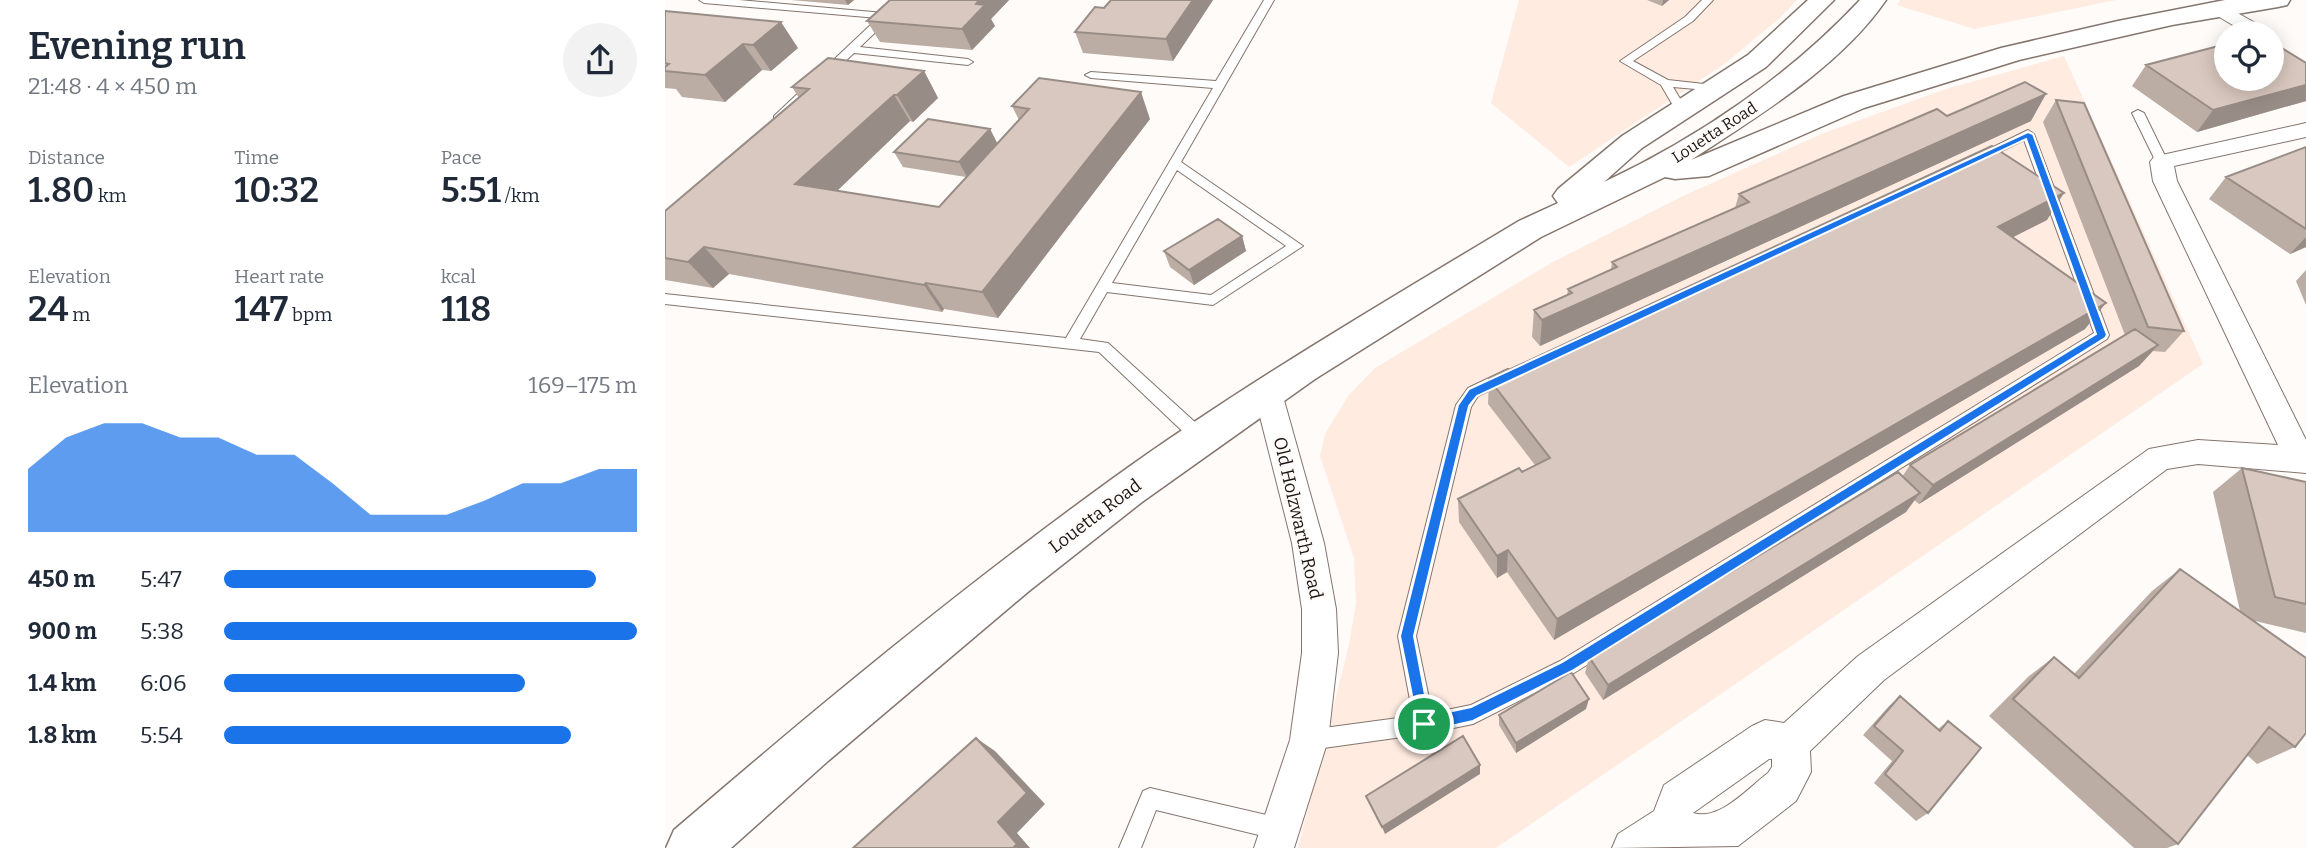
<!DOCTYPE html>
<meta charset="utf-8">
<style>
:root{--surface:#fff;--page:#f2f2f3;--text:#1f2937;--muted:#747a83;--accent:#1a73e8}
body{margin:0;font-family:Bitter,serif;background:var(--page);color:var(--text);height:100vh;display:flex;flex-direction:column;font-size:26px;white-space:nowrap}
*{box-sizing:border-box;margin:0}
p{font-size:23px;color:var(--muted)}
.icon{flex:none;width:38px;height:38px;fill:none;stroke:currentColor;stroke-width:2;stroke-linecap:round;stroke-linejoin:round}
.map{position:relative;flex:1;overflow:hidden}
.details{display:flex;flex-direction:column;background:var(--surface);width:665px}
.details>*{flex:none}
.fabs{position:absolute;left:1549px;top:21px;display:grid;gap:14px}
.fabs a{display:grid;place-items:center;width:70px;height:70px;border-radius:50%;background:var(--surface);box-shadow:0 4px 18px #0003;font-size:35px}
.pin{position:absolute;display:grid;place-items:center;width:60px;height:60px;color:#fff;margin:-30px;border:4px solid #fff;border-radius:50%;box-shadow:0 2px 7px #0007}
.round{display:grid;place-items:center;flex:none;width:74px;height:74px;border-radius:37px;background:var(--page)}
.headline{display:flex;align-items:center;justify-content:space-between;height:119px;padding:0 28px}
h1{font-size:38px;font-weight:600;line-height:52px}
.stats{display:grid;grid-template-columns:repeat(3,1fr);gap:10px;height:119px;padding:7px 28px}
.stats div{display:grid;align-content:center}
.stats b{font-size:35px;font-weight:600}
.stats small{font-size:19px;font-weight:400}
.stats p{font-size:19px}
.chart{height:196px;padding:14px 28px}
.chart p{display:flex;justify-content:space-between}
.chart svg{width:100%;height:126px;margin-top:7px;fill:var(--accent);opacity:.7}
ul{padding:0 28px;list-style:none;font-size:23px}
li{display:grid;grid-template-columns:112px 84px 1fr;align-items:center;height:52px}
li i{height:18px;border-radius:9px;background:var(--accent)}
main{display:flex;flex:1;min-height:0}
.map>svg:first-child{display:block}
.built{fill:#ffebe0}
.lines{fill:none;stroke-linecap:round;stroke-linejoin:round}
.service-casing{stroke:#84756d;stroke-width:2}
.minor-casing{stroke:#84756d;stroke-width:2}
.secondary-casing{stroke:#84756d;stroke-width:3}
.service{fill:#fff;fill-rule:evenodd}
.minor{fill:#fff;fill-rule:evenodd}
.secondary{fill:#fff;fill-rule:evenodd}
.wall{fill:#bbaca4}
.shaded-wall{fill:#988c86}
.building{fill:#d9c8bf;stroke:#988c86;stroke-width:2}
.route{fill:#1a73e8;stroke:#fff;stroke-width:2;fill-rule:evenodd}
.labels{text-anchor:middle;stroke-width:5;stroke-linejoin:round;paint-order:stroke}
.far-street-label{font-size:16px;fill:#1b1512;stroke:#fefbf9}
.street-label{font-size:18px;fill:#1b1512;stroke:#fefbf9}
</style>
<main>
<section class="details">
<div class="headline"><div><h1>Evening run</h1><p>21:48 · 4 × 450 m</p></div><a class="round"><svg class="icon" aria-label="share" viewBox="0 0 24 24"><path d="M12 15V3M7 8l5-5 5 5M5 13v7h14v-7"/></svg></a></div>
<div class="stats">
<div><p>Distance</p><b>1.80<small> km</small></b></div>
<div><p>Time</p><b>10:32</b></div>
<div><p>Pace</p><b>5:51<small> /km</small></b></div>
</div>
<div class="stats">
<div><p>Elevation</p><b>24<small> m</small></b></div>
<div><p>Heart rate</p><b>147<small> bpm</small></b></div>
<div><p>kcal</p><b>118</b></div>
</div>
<div class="chart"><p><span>Elevation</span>169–175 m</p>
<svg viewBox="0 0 160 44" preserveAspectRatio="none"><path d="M0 44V22L10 11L20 6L30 6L40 11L50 11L60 17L70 17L80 27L90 38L100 38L110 38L120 33L130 27L140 27L150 22L160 22V44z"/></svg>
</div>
<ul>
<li><b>450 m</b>5:47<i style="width:90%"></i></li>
<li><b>900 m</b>5:38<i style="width:100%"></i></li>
<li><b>1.4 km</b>6:06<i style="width:73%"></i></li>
<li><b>1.8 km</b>5:54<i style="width:84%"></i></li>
</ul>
</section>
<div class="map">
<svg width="1641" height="848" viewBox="0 0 1641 848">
<rect width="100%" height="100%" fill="#fefbf9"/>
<path class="built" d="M854,0H1132L1115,18L1058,65L904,167L826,103Z
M1235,0H1451L1309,29L1232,5Z
M1399,56L1538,364L831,848H633L684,645L691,603L689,558L655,456L660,434L683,396L710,368L888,262L1018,196L1159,133L1281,89Z"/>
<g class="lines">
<defs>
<path id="service" d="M34,0H74L219,13L233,0H244L195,47L303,59L308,62L303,65L189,53L117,120H109V116L213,18L39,3Z
M599,0H609L516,162L638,246L548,305L442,292L415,339L443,343L543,434L545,439L543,444H531L434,352L0,304V294L401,338L548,88L426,78L420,75L426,72L551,81ZM512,170L621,246L546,295L447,283Z
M1037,0H1048L1028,21L968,61L1003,80L1057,86V90L1053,91L1008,87L1023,112L1017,115L1013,114L996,85L955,61L1020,17Z
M1473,110L1479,113L1503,162L1501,165L1497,166L1491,162L1467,113Z
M1363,130L1369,134L1444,335L1442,339L909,673L808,724L759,734L644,750L637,747L634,740L637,733L644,730L748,716L733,636L791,405L803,388L843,369L851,375L848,379L813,396L806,407L751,636L767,713L806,705L895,661L1429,333L1359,140L1318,160H1310L1308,157Z
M485,788L614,818L621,822L625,829L621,836L614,840L491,810L476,848H454L478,791Z"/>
<path id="minor" d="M1553,2L1601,29L1604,33H1581L1546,12L1543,8L1546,4Z
M1641,123V137L1509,166L1512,181L1641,440V473L1533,464L1502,469L1219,680L1145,751L1146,772L1131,801L1073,846L947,848L953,834L989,811L999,785L1087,726L1100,720L1119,723L1193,656L1484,449L1533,440L1613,445L1488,181L1485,162L1489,157L1497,155ZM1104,759H1107V767L1103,773C1082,789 1055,821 1028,813Z
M603,382L613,385L617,393L659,543L671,609L673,653L663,740L629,848H589L625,740L637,653V609L627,543L589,393L593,385Z"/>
<path id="secondary" d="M1143,0H1169L1101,67L977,148L939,182C1033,138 1124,76 1195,0H1221C1175,67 1093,116 1026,160L1179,96L1336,48L1453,21L1560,0H1625L1622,5L1613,7L1507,25L1354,60L1199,108L1044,176L1010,179L1000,177L876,237L650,379L477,502L364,591L163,761L66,848H1L9,830C151,708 295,589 447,479C577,385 716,304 854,221L893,203L888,196L893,189L957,136L1083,55Z"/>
</defs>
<use href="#service" class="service-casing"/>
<use href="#minor" class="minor-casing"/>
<use href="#secondary" class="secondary-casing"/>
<use href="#service" class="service"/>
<use href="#minor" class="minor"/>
<use href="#secondary" class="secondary"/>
</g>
<path class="wall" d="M126,0H189L183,5Z
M225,0H344L326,19L330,26L307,50L215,42L202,21Z
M446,0H548L508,61L418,53L410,32L439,8Z
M982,0H1004L997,6Z
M0,11L133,48L106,71L97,70L60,102L17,97L11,89L0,88Z
M1641,63V101L1532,132L1467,86L1481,65Z
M259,71L273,98L248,122L245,121L172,191L274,207L301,177L238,167L229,152L325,129L332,143L354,120L347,106L485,119L333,318L279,309L277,312L64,274L48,288L0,280V258L134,98L127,87Z
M1391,100L1519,331L1500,352L1488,351L1474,366L1254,504L1249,500L1241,512L938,700L920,673L924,657L1237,477L1245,465L1460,335L1378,122Z
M1282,116L1366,121L875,346L867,337L869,310L902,296L903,289L946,270L947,262L1070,208L1074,194Z
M1641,147V247L1625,254L1544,199L1561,177Z
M1382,220L1348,237L1420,329L889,640L842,572L832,578L794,522L793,499L870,465L823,404L824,379Z
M577,236L581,251L529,285L505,267L499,251Z
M1641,270V305L1631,281Z
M1577,468L1641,482V633L1590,621L1630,747L1592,764L1582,755L1513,844L1502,848H1469L1324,716L1364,676L1389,657L1409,674L1487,591L1515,569L1575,611L1548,492Z
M1235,696L1273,729L1283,721L1263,813L1251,821L1209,783L1227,761L1198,735L1224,706Z
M921,709L851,753L834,725V715Z"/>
<path class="shaded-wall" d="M180,0H189L183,5Z
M314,0H344L326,19L330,26L307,50L297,29L311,4Z
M528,0H548L508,61L501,39Z
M998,0H1004L997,6Z
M116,22L133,48L106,71L88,45Z
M78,44L97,70L60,102L40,75Z
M259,71L273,98L248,122L232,95Z
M1641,85V101L1532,132L1548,110Z
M476,92L485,119L333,318L317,292Z
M1381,94L1366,121L875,346L877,320Z
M229,95L245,121L151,211L130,184Z
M325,129L333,145L302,177L294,162Z
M1399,193L1382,220L1317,253L1333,227Z
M577,236L581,251L529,285L524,270Z
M1641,237V247L1625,254Z
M39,247L64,274L48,288L23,262Z
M261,283L279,309L277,312L259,285Z
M1441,303L1420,329L889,640L892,619Z
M1493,345L1474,366L1254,504L1268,485Z
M1255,493L1241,512L938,700L943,685Z
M843,550L842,572L832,578V556Z
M924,699L921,709L851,753V743Z
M311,738L330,751L380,804L352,833L365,848H348L333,822Z
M815,765V774L720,834L717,827Z"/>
<path class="building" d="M225,0H314L311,4L320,5L297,29L202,21Z
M446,0H528L501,39L410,32L430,7L439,8Z
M0,11L116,22L88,45L78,44L40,75L0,71V67L4,64L0,63Z
M1561,44V79H1606V46L1612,45L1641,63V85L1548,110L1481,65Z
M163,58L259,71L232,95H229L130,184L274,207L364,109L347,106L374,78L476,92L317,292L261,283L259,285L39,247L23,262L0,258V211L144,89L127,87Z
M1360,82L1381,94L877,320L869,310L907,293L903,289L952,267L947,262L1084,202L1074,194L1272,109L1282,116Z
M1391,100L1419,103L1519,331L1483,327Z
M263,119L325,129L294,162L229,152Z
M1327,146L1399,193L1333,227L1441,303L892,619L843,550L832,556L793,499L854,468L857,472L885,458L824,379Z
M1641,147V229L1561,177Z
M553,219L577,236L524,270L499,251Z
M1470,329L1493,345L1268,485L1245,465Z
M1577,468L1641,482V604L1610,597Z
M1233,472L1255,493L943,685L924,657Z
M1515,569L1641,658V733L1630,747L1604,727L1513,844L1348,699L1389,657L1414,678Z
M906,672L924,699L851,743L834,715Z
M1235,696L1275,731L1283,721L1316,748L1263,813L1220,774L1238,751L1209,726Z
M798,736L815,765L717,827L701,796Z
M311,738L362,793L333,822L352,844L348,848H188Z"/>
<path class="route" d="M1363,132L1368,134L1442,335L1440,338L907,671L808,721L759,732L754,730L735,636L793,405L804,389ZM1361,139L1431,334L897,662L806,707L764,716L749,636L804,406L812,396Z"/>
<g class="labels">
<g class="far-street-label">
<text transform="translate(1049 132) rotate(-33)" y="6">Louetta Road</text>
</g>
<g class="street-label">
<text transform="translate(430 516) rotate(-37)" y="6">Louetta Road</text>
<text transform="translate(633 518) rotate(77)" y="6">Old Holzwarth Road</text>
</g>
</g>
</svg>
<div class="fabs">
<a><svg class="icon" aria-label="locate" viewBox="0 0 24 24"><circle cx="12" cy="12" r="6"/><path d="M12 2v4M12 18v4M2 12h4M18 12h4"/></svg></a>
</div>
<div class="pin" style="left:759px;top:724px;background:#1e9e55"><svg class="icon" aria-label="arrive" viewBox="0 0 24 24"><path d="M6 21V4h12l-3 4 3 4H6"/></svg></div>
</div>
</main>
